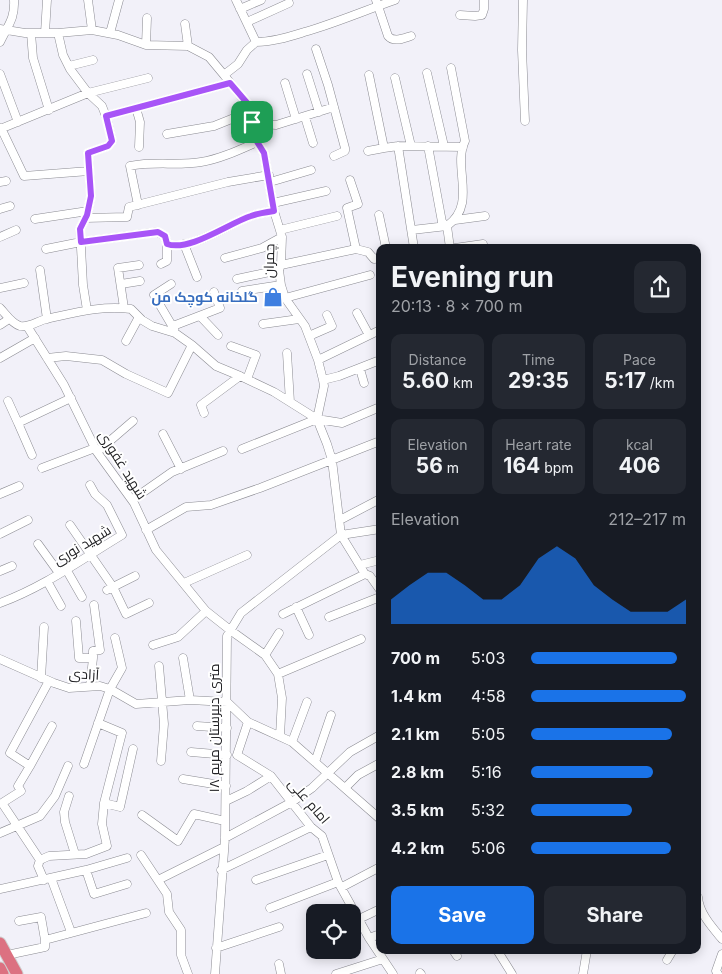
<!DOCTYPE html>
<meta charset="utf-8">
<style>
:root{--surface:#171b24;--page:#242831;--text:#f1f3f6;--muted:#9ea1a6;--accent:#1a73e8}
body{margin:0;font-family:Inter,Cairo,sans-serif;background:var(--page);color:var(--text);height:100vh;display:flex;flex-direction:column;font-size:19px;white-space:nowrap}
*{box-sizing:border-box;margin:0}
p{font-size:16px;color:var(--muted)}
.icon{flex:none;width:28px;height:28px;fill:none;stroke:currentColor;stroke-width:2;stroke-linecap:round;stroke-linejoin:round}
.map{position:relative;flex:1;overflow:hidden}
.panel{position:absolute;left:376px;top:244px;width:325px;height:710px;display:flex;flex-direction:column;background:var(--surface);border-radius:10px;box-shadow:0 2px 12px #0003}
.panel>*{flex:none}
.tools{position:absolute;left:306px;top:904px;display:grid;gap:10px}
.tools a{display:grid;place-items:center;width:55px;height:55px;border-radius:10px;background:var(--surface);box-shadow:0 2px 12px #0003;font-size:25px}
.pin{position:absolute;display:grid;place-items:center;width:42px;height:42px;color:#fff;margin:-21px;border-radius:10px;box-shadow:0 2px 8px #0006}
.round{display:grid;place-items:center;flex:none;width:52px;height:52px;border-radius:10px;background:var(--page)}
.headline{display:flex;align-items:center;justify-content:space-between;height:85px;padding:0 15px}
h1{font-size:28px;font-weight:700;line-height:38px}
.metrics{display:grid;grid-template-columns:repeat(3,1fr);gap:8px;height:85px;padding:5px 15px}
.metrics div{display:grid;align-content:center;border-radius:10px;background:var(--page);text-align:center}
.metrics b{font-size:21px;font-weight:700}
.metrics small{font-size:14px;font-weight:400}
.metrics p{font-size:14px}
.chart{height:140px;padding:10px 15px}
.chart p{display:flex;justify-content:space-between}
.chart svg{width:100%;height:90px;margin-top:5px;fill:var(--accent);opacity:.7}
.action{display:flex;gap:10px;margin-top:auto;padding:10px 15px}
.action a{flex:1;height:58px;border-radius:10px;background:var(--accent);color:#fff;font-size:20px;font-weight:700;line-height:58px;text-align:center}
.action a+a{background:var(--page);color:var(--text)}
ul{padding:0 15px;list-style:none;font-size:16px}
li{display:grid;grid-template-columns:80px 60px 1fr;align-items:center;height:38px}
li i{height:12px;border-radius:6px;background:var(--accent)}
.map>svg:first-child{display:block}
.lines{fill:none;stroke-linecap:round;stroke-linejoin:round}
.minor-casing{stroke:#8b8b92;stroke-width:9}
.highway-casing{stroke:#cfcfcf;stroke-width:13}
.minor{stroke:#fff;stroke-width:8}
.highway{stroke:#dc7181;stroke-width:11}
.route-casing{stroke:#fff;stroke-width:10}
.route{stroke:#a855f7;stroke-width:6}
.labels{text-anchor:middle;stroke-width:4;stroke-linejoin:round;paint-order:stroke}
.street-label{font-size:14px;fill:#232326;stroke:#fff}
.shop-label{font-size:14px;font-weight:bold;fill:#366cbe;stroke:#fff;text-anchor:end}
</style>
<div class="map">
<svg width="722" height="974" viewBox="0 0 722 974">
<rect width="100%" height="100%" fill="#f2f1f9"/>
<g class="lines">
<defs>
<path id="minor" d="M88,0L92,30
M236,0L256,42
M376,0L388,36C394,43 404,38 411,36
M523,0L522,50L525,121
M240,9L261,0
M460,15L475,16L482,15L484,9V0
M247,22L289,3
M185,24L188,46
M0,29L25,33H58L92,30L118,35L146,45L188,46L209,57L224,75L247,104L256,140L264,153L274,211L282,237L281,265L279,270L281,285L285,298L305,326L318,360L323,380L324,386L317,419
M31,33L33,58L49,110
M45,33L47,0
M58,33L63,55L70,69L88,93L102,106L107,119L112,141L108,146L88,153L91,196L87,215L80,229L83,285L87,310
M110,33L119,0
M0,42C8,25 15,19 14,0
M256,42C274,42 291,36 308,31C338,22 366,10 395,0
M146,45L147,18
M316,49L328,85L345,148V151L334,156
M69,66L93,60
M427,73L444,146
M0,74L18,122
M307,74L319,112
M224,75L238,64L247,50L256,42
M369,75L384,148L398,146L463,147
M395,78L411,146
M285,83L296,119
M136,108L140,122L139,147
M106,116L230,83
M305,117L313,143
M252,123L276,125L334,107
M1,128L24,176L89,171
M0,129L88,93L148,78
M167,134L214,126L249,112
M398,146L414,248
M428,146L442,222L447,226
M368,151L384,148
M350,180L358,204L347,208L356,249
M0,182L6,181
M270,182L311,170
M273,203L326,191
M138,205L130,166C154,161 178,166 201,162C220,159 239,150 257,142
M0,209L10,206
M379,215L386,248
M85,218L127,217L129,207L228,182L269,175
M35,219L88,211
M455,220L485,216
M280,230L337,216
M412,230L447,226
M0,237L16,230
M184,244L197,277
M450,248L447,226C478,204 452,167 465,141L451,68
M455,248L483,244
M46,249L81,242L157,232L165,236L167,244C190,252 229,223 251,216C259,213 267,212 274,211
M225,258L262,248L282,237
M161,264L167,261V244
M281,265L356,249L368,252L374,259L380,258
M40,270L47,319
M237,279L279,270
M121,284L140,281
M171,284L154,295L174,329
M0,288L24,283
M242,291L281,285
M285,298L370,275
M0,308C6,314 11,323 20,326C28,328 38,321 46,319C74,313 102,305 131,309L142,320L152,326L175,333L192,345L216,366L240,376L274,392L317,419L327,444L332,460L341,535L365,574L370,576L380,590
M124,308L118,268L139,265
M357,313L369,335
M200,316L218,335
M263,324L299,319
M0,325L9,319
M27,326L64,385L97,452L134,503L156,550L206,611L230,630L265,655L278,674L282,698L280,736
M173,326L220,308L214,292
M309,336L332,326L327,315
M126,341L139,317
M231,346L256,355L247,379
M287,353L290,402
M0,358L35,338
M47,358L66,356L102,360L126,374L168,393L192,345
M318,360L380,330
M360,369L364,383
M323,380L339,376L380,360
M8,401L18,423
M204,413L201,405L240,376
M317,419L342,423L380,407
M163,434L181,469
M242,449L317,419
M97,452L133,421
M32,455L18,423L71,398
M42,468L95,448
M0,494L19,486
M132,500L172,472L223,451
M340,520L380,499
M70,525L113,587L126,614L149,603
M146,530L186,507L211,505L260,488L380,441
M0,534L28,520
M38,544L59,573
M360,565L380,560
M66,569L82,597
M0,571L12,566
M47,581L61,606
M184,583L247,555
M107,590L135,576
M0,603C44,587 82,559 122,535L107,505L95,494L90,485
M296,607L309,635
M283,614L365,574
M329,617L380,597
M76,621L79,658H93L90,686
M153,645L178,637L206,611
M265,655L279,633
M93,658V651L100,650L94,605
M183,658L190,700
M0,659L54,683L69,688L100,686L110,689L136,704L190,700L227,702L248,722L292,742L380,819
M159,666L164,724L161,761
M278,674L361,639
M41,678L44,627
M248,722L237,755L271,776L311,827L322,836L338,882L369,938L393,974
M197,726L227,728
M292,742L307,702
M191,752L227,755
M315,762L331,715
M84,764L110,689L122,668L115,638
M30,766L52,726
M183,779L226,786
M345,788L358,775L380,763
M69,796L64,812L65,822L75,854
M226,801L247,791L271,776
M104,803L120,807L133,749
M142,815L178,841L194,814L225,821
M0,833L40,816L55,796L68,766
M225,838L292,802L312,788L350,752L380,735
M141,855L167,894L169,912L181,930V955L188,974
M40,860L49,856L86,854L107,846L102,824L104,803L122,733L98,723
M86,870L94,894L127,884
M221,870L311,827
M51,878L71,932
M44,880L38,866L40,860L2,803L21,791L18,786L30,766L10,753L49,681
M158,880L224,847
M256,880L328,855
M342,887L380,867
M0,889L86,870L127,858
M698,897C699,913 712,927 722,939
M270,908L338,882
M359,919L380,909
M19,921L41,917L45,940
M369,938L380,934
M216,948L279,927
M453,950L457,956
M497,950L512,974
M7,955L45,947V940L146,913
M667,960L673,950
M279,964L281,974
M420,973L421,974
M215,974L225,838L227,636L241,613L341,535L380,529
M336,974L383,959
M583,974L587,950
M718,974L716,971L722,954"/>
<path id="highway" d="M0,943L17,974
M0,968L3,974"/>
</defs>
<use href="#minor" class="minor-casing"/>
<use href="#highway" class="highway-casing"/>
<use href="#minor" class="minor"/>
<use href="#highway" class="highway"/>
</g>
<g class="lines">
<defs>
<path id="route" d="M230,83L248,104L256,140L264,153L274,211C267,212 259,213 251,216C229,223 190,252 167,244L165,236L158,232L81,242L80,229L87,215L91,196L88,153L108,146L112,141L106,116Z"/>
</defs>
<use href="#route" class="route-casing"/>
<use href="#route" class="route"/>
</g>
<defs>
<symbol id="shop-bare" viewBox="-9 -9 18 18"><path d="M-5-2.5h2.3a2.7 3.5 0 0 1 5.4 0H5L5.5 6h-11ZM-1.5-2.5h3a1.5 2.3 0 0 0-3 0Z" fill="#3f7fe0" stroke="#fff" stroke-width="2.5" paint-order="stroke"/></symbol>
</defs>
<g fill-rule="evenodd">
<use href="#shop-bare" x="259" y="283" width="28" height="28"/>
</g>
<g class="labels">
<g class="street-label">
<text transform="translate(269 261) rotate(-89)" y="5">چمران</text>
<text transform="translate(123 465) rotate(58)" y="5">شهید غفوری</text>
<text transform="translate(82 545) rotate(-31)" y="5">شهید نوری</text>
<text transform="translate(84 674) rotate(3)" y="5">آزادی</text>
<text transform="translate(214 728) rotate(-90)" y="5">۱۸ متری دبیرستان مریم</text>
<text transform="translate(309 801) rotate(49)" y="5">امام علی</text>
</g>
<g class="shop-label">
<text x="258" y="302">گلخانه کوچک من</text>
</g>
</g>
</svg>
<div class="tools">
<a><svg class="icon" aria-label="locate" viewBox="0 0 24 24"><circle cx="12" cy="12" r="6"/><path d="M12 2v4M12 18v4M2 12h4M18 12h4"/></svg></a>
</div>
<div class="pin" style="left:252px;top:122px;background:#1e9e55"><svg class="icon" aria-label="arrive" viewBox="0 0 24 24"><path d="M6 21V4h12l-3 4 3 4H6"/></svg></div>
<section class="panel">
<div class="headline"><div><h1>Evening run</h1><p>20:13 · 8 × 700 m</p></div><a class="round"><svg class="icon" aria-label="share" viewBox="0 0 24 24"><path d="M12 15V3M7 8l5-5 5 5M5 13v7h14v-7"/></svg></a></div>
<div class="metrics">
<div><p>Distance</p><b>5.60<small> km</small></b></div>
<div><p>Time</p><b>29:35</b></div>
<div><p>Pace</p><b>5:17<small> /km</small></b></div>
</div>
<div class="metrics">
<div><p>Elevation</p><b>56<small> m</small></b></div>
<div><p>Heart rate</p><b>164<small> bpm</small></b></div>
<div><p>kcal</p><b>406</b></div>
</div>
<div class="chart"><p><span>Elevation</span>212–217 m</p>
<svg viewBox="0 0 160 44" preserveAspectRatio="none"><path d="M0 44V32L10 25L20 19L30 19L40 25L50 32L60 32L70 25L80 12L90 6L100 12L110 25L120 32L130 38L140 38L150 38L160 32V44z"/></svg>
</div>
<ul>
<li><b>700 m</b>5:03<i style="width:94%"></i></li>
<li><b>1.4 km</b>4:58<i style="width:100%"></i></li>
<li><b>2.1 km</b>5:05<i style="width:91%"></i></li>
<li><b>2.8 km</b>5:16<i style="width:79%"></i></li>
<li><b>3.5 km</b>5:32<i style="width:65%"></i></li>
<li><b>4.2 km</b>5:06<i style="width:90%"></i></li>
</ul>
<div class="action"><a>Save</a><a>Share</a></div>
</section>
</div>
